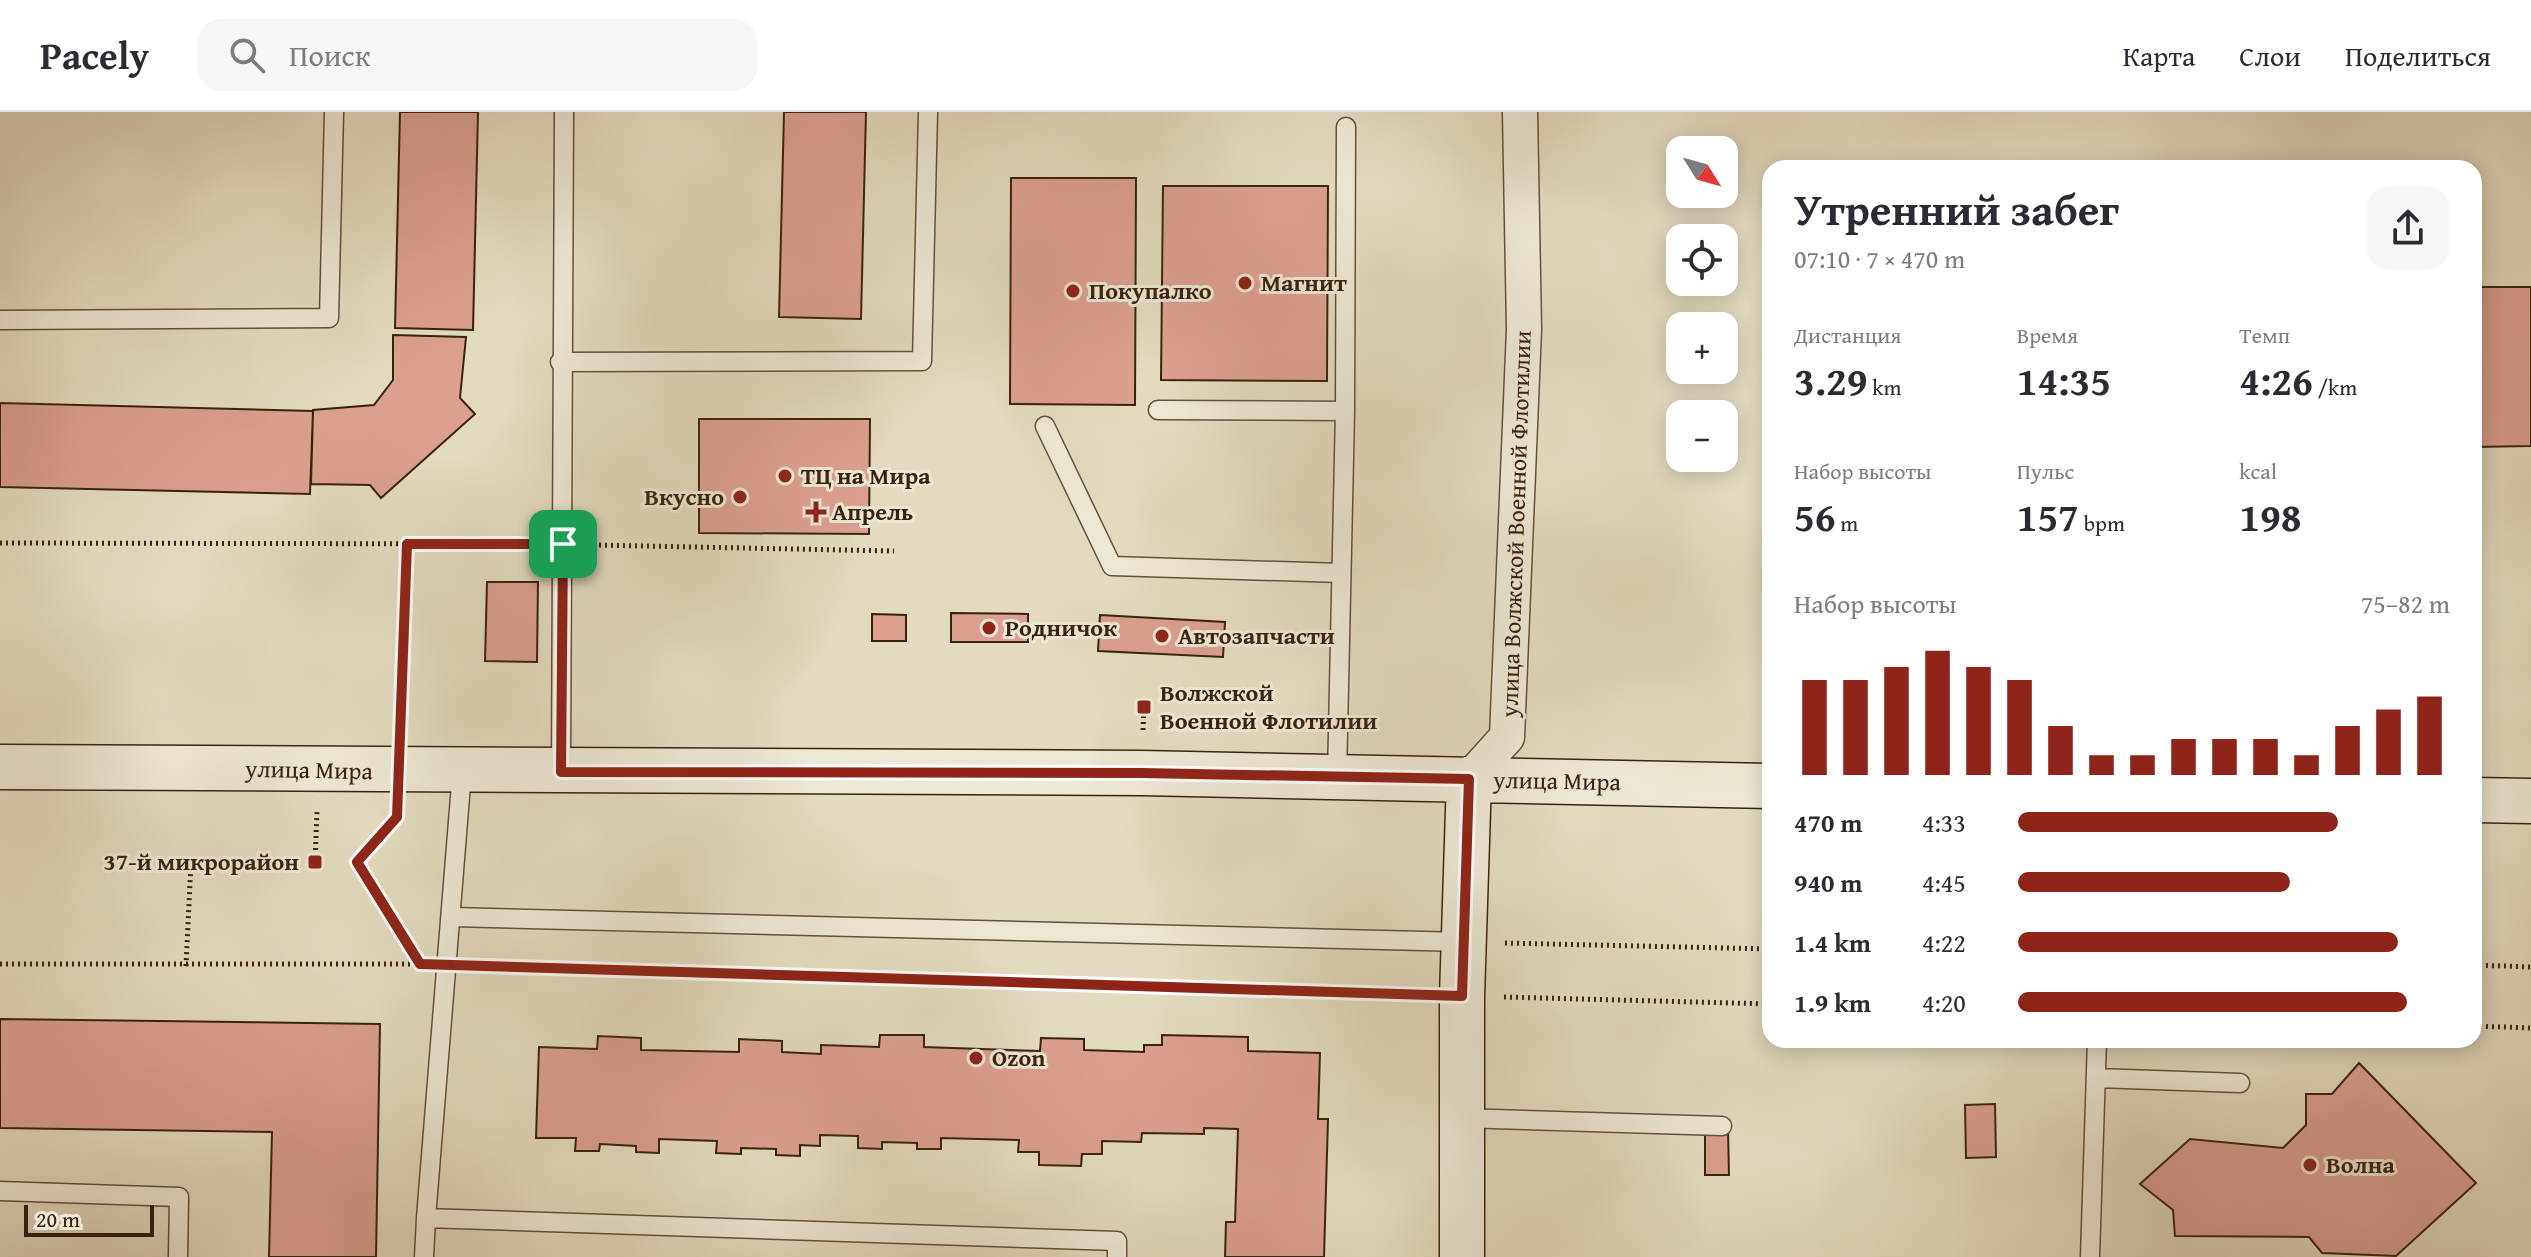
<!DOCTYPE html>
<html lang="ru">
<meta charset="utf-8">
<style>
:root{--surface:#fff;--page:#f7f7f7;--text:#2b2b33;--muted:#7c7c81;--line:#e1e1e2;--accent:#8f2418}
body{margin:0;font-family:"Gentium Book Plus",serif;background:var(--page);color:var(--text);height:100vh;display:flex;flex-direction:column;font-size:30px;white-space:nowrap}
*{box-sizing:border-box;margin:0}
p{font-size:26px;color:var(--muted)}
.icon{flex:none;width:44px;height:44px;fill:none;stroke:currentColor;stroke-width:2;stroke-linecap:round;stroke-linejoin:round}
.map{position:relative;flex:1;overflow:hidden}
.sheet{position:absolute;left:1762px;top:48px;width:720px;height:888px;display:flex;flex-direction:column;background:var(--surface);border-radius:24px;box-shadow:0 4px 20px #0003}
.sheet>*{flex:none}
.needle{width:52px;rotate:127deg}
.tools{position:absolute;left:1666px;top:24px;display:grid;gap:16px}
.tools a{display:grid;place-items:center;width:72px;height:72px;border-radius:16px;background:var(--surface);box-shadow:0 4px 20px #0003;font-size:40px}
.scale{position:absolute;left:24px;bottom:20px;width:130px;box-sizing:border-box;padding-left:8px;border:4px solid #39220d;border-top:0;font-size:22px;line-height:28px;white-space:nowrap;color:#39220d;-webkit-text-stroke:6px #ede8d6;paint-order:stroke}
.pin{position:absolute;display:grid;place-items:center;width:68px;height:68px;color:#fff;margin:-34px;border-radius:16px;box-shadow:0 4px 12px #0006}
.round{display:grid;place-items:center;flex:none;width:84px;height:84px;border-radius:24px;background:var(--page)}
.headline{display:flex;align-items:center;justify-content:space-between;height:136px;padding:0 32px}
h1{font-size:44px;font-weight:700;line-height:60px}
.figures{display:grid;grid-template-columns:repeat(3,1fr);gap:12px;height:136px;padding:8px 32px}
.figures div{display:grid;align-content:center}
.figures b{font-size:40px;font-weight:700}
.figures small{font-size:22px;font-weight:400}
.figures p{font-size:22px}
.chart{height:224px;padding:16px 32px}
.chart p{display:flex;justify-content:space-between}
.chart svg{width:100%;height:144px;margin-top:8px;stroke:var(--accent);stroke-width:6}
ul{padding:0 32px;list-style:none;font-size:26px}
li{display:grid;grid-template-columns:128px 96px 1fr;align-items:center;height:60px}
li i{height:20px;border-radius:10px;background:var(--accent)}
header{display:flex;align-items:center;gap:48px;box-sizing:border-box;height:112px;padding:0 40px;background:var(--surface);border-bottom:2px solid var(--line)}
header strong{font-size:38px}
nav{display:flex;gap:44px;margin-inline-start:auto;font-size:28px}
.search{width:560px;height:72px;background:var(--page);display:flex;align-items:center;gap:20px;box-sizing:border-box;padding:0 28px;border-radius:24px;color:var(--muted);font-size:30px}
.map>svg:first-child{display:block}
.building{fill:#dc9f90;stroke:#39220d;stroke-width:2}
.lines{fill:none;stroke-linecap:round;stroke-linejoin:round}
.lane-casing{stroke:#64503a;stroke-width:21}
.street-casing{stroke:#64503a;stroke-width:37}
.secondary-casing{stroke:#39220d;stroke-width:47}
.path{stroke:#39220d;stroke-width:5;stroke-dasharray:2 4;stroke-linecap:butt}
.lane{stroke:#ede8d6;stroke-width:18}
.street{stroke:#ede8d6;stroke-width:34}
.secondary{stroke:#ede8d6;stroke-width:44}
.route-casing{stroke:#fff;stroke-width:16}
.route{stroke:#8f2418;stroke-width:10}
.poi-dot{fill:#8f2418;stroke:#ede8d6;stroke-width:3}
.labels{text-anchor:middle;stroke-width:6;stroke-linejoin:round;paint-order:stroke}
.poi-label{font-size:24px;font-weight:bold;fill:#39220d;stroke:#ede8d6;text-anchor:start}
.street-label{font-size:24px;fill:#39220d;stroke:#ede8d6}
</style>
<header>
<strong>Pacely</strong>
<div class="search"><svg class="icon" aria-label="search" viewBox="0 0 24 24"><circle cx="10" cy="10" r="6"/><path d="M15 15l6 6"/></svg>Поиск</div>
<nav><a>Карта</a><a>Слои</a><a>Поделиться</a></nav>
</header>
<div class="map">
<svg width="2531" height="1145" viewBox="0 0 2531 1145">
<rect width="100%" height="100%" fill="#e3dbc0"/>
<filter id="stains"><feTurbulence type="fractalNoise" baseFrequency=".0025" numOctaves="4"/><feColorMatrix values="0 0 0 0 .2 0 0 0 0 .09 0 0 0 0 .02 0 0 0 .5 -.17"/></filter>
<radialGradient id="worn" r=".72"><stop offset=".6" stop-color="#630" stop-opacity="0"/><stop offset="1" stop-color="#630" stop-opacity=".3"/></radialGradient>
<path class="building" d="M400,0H478L473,218L395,216Z
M784,0H866L861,207L779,205Z
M1011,66H1136L1135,293L1010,292Z
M1163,74H1328L1327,269L1161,268Z
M2474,175H2531V334L2474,335Z
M393,223L466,225L460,286L475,302L381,386L370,373L311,372L313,298L374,293L393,268Z
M0,291L313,299L310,382L0,375Z
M699,307H870L869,422L699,421Z
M487,470H538L537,550L485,549Z
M951,501L1028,502V530H951Z
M872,502L906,503V529H872Z
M1100,503L1225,510L1223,545L1098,539Z
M0,907L380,912L376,1145H269L272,1020L0,1016Z
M880,923H924V935L1040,939L1041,926L1084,927V938L1144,940V933H1162V923L1248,925V939L1320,941L1318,1007H1328L1324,1145H1225L1226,1110H1235L1238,1017L1204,1016V1022L1142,1021L1141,1030L1102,1029V1042H1082L1081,1054L1039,1053V1040H1018L1019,1028L941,1026V1037H917V1031L882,1030V1037L858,1036V1024L820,1023V1034L800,1033V1044L776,1043V1037L741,1036V1042L716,1041L717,1029L659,1027V1041L636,1040V1034L600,1032L599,1039H575L576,1026H536L539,935L597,937L598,924L641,926V938L739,940V927L782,929V940L821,942V933L879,935Z
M2359,951L2476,1071L2396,1144L2322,1141L2309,1125L2175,1124L2173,1098L2140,1072L2190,1027L2283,1036L2306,1013V982H2332Z
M1995,992L1996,1045L1966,1046L1965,993Z
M1705,1017H1728L1729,1063H1705Z"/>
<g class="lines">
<defs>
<path id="lane" d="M0,208L329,206L334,0
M560,250L922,249L928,0
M1158,298L1345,299
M1045,314L1112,454L1341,461
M462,660L426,1106L1117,1129V1145
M561,660L564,0
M1337,666L1345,299L1346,15
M452,805L1464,830
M2097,966L2240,971
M1460,1006L1722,1014
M0,1079L179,1085L178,1145
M424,1145L426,1106
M2090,1145L2097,928"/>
<path id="street" d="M1469,667L1507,625L1524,217L1520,0"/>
<path id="secondary" d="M0,655L1141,661L1770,674
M2474,688L2531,689
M1462,1145V884L1469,667"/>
</defs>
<use href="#lane" class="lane-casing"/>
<use href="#street" class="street-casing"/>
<use href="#secondary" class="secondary-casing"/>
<path class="path" d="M0,431L531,432
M593,433L894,439
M400,612L407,432
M1143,618L1144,595
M397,698V705L357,750L415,845
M315,750L317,699
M1505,831L1770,837
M0,852H415
M2474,853L2531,855
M186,854L191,750H264
M477,856L1418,883
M1504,885L1770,892
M2474,914L2531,916"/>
<use href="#lane" class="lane"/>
<use href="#street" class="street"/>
<use href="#secondary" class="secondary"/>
</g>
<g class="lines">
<defs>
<path id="route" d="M407,432H563L561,660L1141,661L1469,667L1462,884L420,852L357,750L397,705Z"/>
</defs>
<use href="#route" class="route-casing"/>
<use href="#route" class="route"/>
</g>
<g class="poi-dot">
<circle cx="1245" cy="171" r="8"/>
<circle cx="1073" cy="179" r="8"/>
<circle cx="785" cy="364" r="8"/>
<circle cx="740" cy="385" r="8"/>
<path d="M812 388h8v8h8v8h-8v8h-8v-8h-8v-8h8z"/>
<circle cx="989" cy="516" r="8"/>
<circle cx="1162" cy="524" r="8"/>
<rect x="1136" y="587" width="16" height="16" rx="4"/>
<rect x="307" y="742" width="16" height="16" rx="4"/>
<circle cx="976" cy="946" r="8"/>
<circle cx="2310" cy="1053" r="8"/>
</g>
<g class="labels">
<g class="poi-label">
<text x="1261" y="179">Магнит</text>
<text x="1089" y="187">Покупалко</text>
<text x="801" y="372">ТЦ на Мира</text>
<text x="724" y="393" text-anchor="end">Вкусно</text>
<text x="832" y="408">Апрель</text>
<text x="1005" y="524">Родничок</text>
<text x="1178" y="532">Автозапчасти</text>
<text x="1160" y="589">Волжской<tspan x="1160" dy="28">Военной Флотилии</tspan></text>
<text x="299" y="758" text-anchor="end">37-й микрорайон</text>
<text x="992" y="954">Ozon</text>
<text x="2326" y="1061">Волна</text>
</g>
<g class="street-label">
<text transform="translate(1516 412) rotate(-88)" y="8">улица Волжской Военной Флотилии</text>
<text transform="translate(309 658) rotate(1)" y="8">улица Мира</text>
<text transform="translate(1557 669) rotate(1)" y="8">улица Мира</text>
</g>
</g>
<rect width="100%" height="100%" filter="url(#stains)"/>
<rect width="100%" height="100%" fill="url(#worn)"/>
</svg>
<div class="tools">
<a><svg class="needle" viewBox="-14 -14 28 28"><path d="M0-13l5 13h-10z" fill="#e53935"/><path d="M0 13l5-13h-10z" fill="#7c7c81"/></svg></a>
<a><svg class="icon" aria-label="locate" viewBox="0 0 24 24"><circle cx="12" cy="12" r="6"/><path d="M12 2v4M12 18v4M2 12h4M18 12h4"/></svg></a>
<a>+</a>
<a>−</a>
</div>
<div class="scale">20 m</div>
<div class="pin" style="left:563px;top:432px;background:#1e9e55"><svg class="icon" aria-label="arrive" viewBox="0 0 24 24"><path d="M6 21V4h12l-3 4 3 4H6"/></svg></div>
<section class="sheet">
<div class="headline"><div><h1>Утренний забег</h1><p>07:10 · 7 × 470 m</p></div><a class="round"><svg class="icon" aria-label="share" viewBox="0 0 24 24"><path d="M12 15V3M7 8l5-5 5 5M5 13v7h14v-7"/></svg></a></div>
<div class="figures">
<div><p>Дистанция</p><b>3.29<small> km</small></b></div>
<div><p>Время</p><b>14:35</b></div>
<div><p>Темп</p><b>4:26<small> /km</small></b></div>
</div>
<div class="figures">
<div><p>Набор высоты</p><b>56<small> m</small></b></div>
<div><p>Пульс</p><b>157<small> bpm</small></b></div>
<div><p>kcal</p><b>198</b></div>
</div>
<div class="chart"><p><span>Набор высоты</span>75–82 m</p>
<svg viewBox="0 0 160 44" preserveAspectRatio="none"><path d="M5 44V15M15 44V15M25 44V11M35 44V6M45 44V11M55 44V15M65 44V29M75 44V38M85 44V38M95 44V33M105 44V33M115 44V33M125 44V38M135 44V29M145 44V24M155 44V20"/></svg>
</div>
<ul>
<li><b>470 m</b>4:33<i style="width:74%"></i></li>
<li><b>940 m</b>4:45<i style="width:63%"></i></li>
<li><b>1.4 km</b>4:22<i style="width:88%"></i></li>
<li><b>1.9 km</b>4:20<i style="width:90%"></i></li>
</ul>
</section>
</div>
